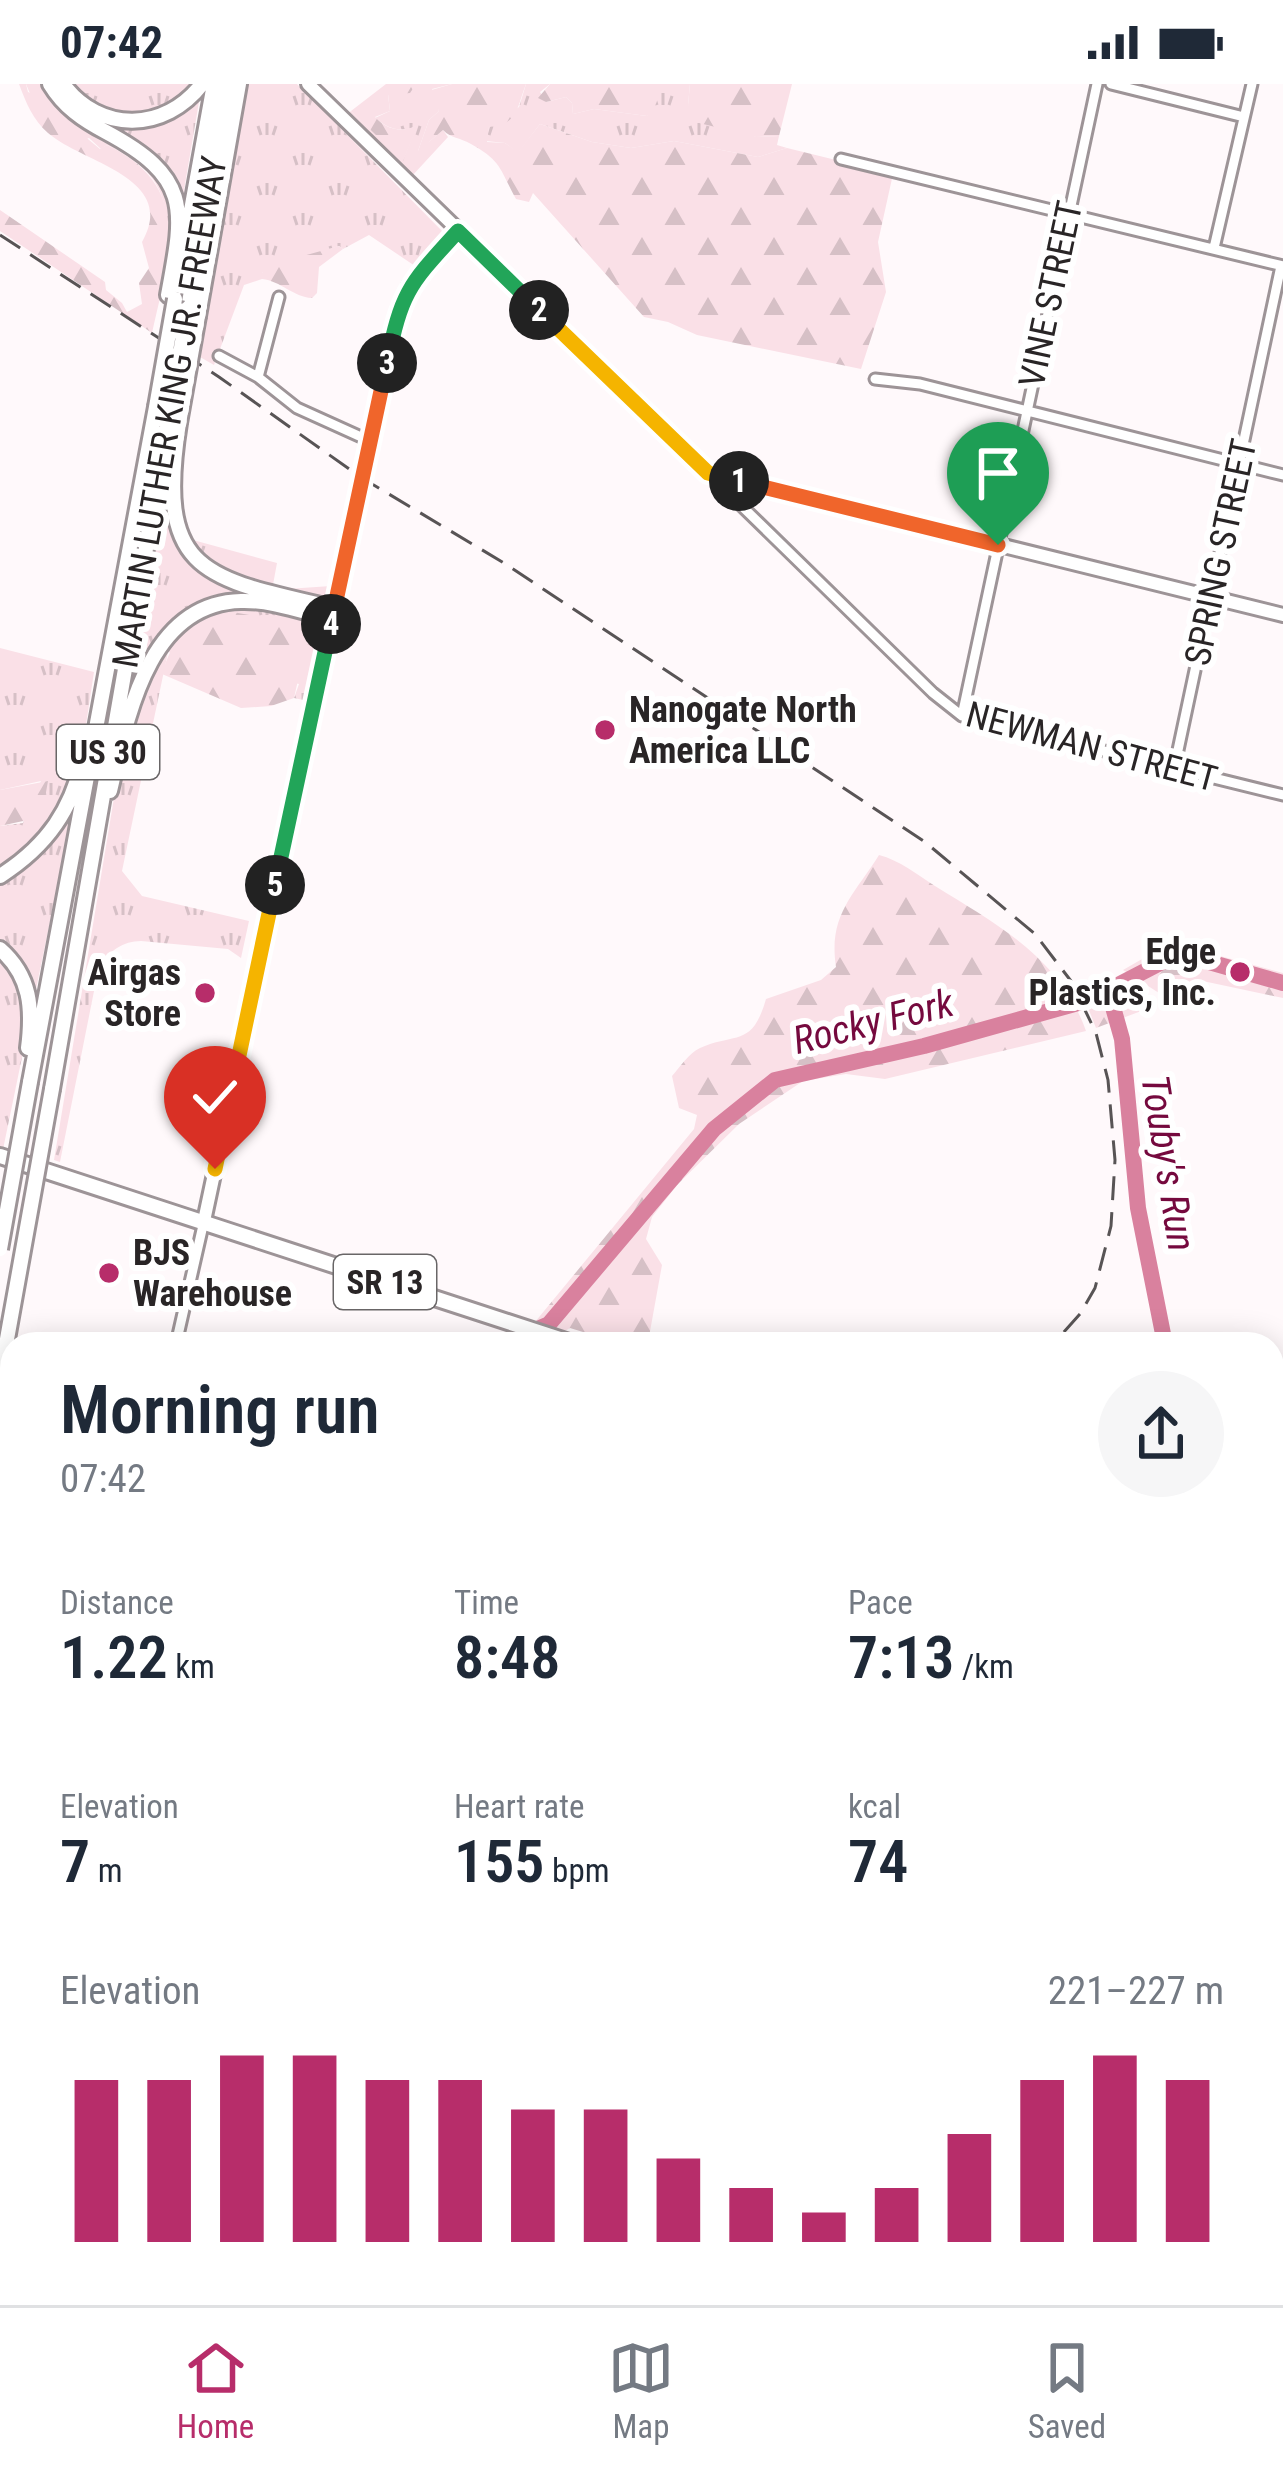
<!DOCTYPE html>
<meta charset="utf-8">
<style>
:root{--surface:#fff;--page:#f6f6f7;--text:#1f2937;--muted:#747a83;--line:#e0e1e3;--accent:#b72d6a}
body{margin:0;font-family:"Roboto Condensed",sans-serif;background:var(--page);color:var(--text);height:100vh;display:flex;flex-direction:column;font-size:45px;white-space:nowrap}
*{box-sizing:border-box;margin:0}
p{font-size:39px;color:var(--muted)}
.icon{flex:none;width:66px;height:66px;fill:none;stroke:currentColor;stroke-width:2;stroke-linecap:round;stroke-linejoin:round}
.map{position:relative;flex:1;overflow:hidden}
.panel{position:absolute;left:0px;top:1248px;width:1284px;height:975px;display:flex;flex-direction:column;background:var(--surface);border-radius:36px 36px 0 0;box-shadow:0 6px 30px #0003}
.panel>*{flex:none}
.pin{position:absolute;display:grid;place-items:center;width:102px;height:102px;color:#fff;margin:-123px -51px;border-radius:50% 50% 50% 0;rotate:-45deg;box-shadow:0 0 12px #0007}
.pin .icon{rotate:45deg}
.km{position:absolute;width:60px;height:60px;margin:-30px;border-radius:50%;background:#222;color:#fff;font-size:33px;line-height:60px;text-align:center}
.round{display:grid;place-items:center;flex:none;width:126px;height:126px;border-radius:63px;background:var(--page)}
.summary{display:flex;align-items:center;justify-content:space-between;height:204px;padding:0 60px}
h1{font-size:66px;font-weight:600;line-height:90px}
.figures{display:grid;grid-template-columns:repeat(3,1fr);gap:18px;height:204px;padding:12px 60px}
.figures div{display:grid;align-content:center}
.figures b{font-size:60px;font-weight:600}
.figures small{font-size:33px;font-weight:400}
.figures p{font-size:33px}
.chart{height:336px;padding:24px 60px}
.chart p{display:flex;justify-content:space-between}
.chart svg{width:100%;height:216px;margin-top:12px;stroke:var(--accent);stroke-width:6}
.status{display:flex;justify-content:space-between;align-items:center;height:84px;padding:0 60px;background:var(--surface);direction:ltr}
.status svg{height:33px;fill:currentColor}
.tabs{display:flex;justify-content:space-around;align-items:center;height:168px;border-top:3px solid var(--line);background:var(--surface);font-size:33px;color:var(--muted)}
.tabs a{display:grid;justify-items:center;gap:6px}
.tabs .active{color:var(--accent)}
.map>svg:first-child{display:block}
.grass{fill:url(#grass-tufts)}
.forest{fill:url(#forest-firs)}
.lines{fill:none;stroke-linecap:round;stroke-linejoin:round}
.river{stroke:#d9819e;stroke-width:16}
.minor-casing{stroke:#9d9497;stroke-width:15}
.major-casing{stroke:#9d9497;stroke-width:18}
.highway-casing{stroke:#9d9497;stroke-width:20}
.minor{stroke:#fff;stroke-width:9}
.major{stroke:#fff;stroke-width:12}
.highway{stroke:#fff;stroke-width:14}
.rail{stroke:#585455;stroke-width:3;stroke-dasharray:24 12;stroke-linecap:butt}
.highway-bridge-casing{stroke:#9d9497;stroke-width:20;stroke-linecap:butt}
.highway-bridge{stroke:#fff;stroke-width:14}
.split-1-casing{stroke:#fff;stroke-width:24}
.split-2-casing{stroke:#fff;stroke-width:24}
.split-3-casing{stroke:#fff;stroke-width:24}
.split-4-casing{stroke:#fff;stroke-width:24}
.split-5-casing{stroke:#fff;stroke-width:24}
.split-6-casing{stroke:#fff;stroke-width:24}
.split-1{stroke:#f0652b;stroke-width:15}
.split-2{stroke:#f5b400;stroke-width:15}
.split-3{stroke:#22a559;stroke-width:15}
.split-4{stroke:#f0652b;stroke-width:15}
.split-5{stroke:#22a559;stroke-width:15}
.split-6{stroke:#f5b400;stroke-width:15}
.poi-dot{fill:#b72d6a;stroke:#fff;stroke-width:4.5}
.labels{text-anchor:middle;stroke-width:12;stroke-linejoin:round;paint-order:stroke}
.shield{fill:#fff;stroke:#696667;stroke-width:3}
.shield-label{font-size:33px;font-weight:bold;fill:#292526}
.street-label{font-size:36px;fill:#292526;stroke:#fff}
.poi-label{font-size:36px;font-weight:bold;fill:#292526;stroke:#fff;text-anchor:start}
.water-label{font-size:39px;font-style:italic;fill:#75093e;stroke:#fff}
</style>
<div class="status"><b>07:42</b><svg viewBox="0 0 49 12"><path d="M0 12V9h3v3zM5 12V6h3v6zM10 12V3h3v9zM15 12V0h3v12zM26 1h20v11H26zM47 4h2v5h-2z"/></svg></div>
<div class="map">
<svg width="1283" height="2221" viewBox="0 0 1283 2221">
<defs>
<pattern id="grass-tufts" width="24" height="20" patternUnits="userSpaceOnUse" patternTransform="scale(3)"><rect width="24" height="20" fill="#fae0e7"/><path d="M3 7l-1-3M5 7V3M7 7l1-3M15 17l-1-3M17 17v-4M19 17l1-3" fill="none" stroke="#d6c0c6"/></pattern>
<pattern id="forest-firs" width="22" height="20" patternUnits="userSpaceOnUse" patternTransform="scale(3)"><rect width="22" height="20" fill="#fae0e7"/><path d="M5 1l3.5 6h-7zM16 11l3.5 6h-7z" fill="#d6c0c6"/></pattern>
</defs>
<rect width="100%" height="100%" fill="#fff9fb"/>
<path class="grass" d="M26,0H202L182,118L167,172C170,115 162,87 107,61L101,65L89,54L78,59L36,24Z
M246,0H297L444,149L415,182L369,151L343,165L339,162L262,189V195L244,201L214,281L200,273Z
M416,0H452L432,5L439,27L429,36L418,67L443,46L448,53L412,92L348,30L351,27L403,76L417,42C401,49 388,45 375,34L390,27L388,10Z
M526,0H550L540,8L546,18L566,13L572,19L573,30L594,25L647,32L657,0H690L688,21L756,53L779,52L777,61L787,64L758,73L674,57L631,64L592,58L540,40L518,69L505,59L486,57L489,43L519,23Z
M178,386L179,424L193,456L277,479L272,506L331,502L308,617L294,614L299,600L168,568L122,787L142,812L249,837L241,874L228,865L141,857C123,857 109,867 99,882L60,1078L54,1076L164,412Z
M0,564L94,588L73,726L0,1080V742L23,739L41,697L0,706Z"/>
<path class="forest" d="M19,0H26L28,8L35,11L36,23L74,48L78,58L83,51L100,65L107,61C194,102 169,172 152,249L0,147V126L105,198L106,206L122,219L127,228L142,220L139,199L149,184L142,158C179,93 82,79 48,49C33,36 26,19 19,0Z
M386,0H416L410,9L388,11L390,27L375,33C387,46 402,49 418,41L403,77L351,27Z
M452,0H526C517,23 518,41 489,43L487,58L505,59L518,68L540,40L592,58L631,64L674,57L758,73L787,64L893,90L878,158L886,208L861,285L697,251L668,238L644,233L533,109L529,118L516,115C500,86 502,77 471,60C459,53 452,55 443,46L429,58L427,65L418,67L429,36L439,27L428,7Z
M550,0H657C661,13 656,23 647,32L594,25L573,30L572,19L566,13L546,18L538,14Z
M690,0H792L779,52L756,53L695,38L688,21Z
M339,162L343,165L319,183L317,209L312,214C293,213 281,197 262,195V189L274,180Z
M222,526L304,541L308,551L294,614L271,622L241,624L162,590C172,556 188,536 222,526Z
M48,697L43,725L37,734L0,742V706Z
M879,771C899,776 918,791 935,802C998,841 1060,874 1086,947L885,995L846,990L803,997L739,1040L678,1100L652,1133L646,1155L662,1181L649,1253L643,1260H622L570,1244L563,1248L535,1238L694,1045L697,1031L679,1024L672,992C680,983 689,969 700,964C736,948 752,964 766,915L821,896L836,883C828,831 854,811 879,771Z
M1183,862L1283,889V914L1198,896L1159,909L1123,886L1156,867Z
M1100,897L1144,926L1096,944L1081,906Z
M7,1620L12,1622V1730L0,1727V1689L10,1671L0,1662V1623Z"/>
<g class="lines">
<path class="river" d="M1109,909L1122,955L1138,1124L1165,1260
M503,1260L549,1240L714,1045L775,996L924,962L1089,916L1166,876H1202L1283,899
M1272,1378L1283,1381
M0,1409L12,1406"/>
<defs>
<path id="minor" d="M1111,0L1244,33
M841,75L1283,182
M1214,164L1252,0
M219,272L258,293L297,324L370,357
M258,293L279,213
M875,295L920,300L1283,391
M711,392L933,609L962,632L1283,711
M962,632L1097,0
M1174,685L1281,182
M176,1260L204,1137
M0,1785L12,1788
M1272,1808H1283
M1272,1964H1283
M0,2067L12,2006
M0,2111L12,2114
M405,2211L446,2221
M232,2221L235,2211
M479,2221L481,2211
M763,2221L765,2211
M916,2221L919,2211
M1069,2221L1071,2211"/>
<path id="major" d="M308,0L708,389L1283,531
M204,1137L396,236L409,202L458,147
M1272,2123L1283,2112
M1186,2221L1193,2211"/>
<path id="highway" d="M50,0C64,23 83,36 106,48C192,94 184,125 168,211
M63,0C100,50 165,48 202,0
M186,154L214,0
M188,224L228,0
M198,232L239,0
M179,339C155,490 204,494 334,524
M110,707C127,635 147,519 241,517C271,516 303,528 332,535
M0,792C47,762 73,725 84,670
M0,865C31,892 33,925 28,964
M30,998L156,323
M52,1005L169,332
M0,1072L575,1260
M0,1335L12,1269
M1272,1483L1283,1486"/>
</defs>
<use href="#minor" class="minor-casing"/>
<use href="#major" class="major-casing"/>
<use href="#highway" class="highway-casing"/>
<use href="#minor" class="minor"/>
<use href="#major" class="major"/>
<use href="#highway" class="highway"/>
<path class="rail" d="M0,151L219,293L362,394L504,479L925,758L1035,850L1071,897L1096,949L1108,996L1115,1076L1111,1142L1095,1204L1080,1230L1053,1260
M1272,1282L1283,1281
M1272,1451L1283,1455
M0,1495L12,1492
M0,1531L12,1529"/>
<defs>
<path id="highway-bridge" d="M156,323L175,215
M169,332L188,224
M179,339L198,232
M0,1165L30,998
M0,1294L52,1005"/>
</defs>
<use href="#highway-bridge" class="highway-bridge-casing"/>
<use href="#highway-bridge" class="highway-bridge"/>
</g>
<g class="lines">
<defs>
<path id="split-1" d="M739,397L998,461"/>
<path id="split-2" d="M539,226L708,389L739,397"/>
<path id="split-3" d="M387,279C402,206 409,201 458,147L539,226"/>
<path id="split-4" d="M331,540L387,279"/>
<path id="split-5" d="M275,801L331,540"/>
<path id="split-6" d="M215,1085L275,801"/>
</defs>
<use href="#split-1" class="split-1-casing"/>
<use href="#split-2" class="split-2-casing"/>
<use href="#split-3" class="split-3-casing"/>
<use href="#split-4" class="split-4-casing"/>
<use href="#split-5" class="split-5-casing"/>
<use href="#split-6" class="split-6-casing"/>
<use href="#split-1" class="split-1"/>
<use href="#split-2" class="split-2"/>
<use href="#split-3" class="split-3"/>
<use href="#split-4" class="split-4"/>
<use href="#split-5" class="split-5"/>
<use href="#split-6" class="split-6"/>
</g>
<g class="poi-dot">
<circle cx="605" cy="646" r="12"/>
<circle cx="1240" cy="888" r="12"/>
<circle cx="205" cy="909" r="12"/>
<circle cx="109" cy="1189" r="12"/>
</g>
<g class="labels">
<g class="shield">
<rect x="57" y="641" width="102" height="54" rx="9"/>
<rect x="334" y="1171" width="102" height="54" rx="9"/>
</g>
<g class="shield-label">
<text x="108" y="680">US 30</text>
<text x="385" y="1210">SR 13</text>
</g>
<g class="street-label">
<text transform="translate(1050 210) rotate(-78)" y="13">VINE STREET</text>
<text transform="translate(169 328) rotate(-80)" y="13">MARTIN LUTHER KING JR. FREEWAY</text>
<text transform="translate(1220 468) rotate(-78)" y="13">SPRING STREET</text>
<text transform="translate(1092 662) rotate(15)" y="13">NEWMAN STREET</text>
</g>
<g class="poi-label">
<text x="629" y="638">Nanogate North<tspan x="629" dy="41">America LLC</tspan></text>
<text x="1216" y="880" text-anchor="end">Edge<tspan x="1216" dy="41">Plastics, Inc.</tspan></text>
<text x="181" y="901" text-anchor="end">Airgas<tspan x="181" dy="41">Store</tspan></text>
<text x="133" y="1181">BJS<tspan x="133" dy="41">Warehouse</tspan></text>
</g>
<g class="water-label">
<text transform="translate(873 937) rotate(-14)" y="14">Rocky Fork</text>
<text transform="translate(1169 1079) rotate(81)" y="14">Touby's Run</text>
</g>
</g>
</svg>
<div class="pin" style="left:998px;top:461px;background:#1e9e55"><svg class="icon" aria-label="arrive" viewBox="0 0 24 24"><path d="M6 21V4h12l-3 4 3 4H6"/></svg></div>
<div class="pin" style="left:215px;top:1085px;background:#d93025"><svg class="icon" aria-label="check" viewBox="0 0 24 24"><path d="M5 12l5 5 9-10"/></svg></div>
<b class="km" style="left:739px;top:397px">1</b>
<b class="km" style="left:539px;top:226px">2</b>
<b class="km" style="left:387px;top:279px">3</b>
<b class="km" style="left:331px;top:540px">4</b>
<b class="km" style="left:275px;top:801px">5</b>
<section class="panel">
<div class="summary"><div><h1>Morning run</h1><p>07:42</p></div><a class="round"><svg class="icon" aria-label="share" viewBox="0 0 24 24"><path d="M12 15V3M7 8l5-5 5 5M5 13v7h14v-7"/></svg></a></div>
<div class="figures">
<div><p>Distance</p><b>1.22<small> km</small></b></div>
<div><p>Time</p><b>8:48</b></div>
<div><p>Pace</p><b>7:13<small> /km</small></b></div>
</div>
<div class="figures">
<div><p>Elevation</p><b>7<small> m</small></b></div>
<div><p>Heart rate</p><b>155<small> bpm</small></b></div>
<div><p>kcal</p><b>74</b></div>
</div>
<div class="chart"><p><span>Elevation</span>221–227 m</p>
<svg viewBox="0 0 160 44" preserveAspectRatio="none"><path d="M5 44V11M15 44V11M25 44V6M35 44V6M45 44V11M55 44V11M65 44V17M75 44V17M85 44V27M95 44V33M105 44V38M115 44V33M125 44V22M135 44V11M145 44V6M155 44V11"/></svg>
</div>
</section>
</div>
<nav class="tabs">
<a class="active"><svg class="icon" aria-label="home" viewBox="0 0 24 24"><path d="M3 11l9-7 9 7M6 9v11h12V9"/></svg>Home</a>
<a><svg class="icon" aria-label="map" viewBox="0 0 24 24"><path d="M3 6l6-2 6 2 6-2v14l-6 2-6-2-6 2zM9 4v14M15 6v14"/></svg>Map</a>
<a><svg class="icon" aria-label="saved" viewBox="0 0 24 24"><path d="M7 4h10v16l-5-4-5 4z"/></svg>Saved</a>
</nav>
